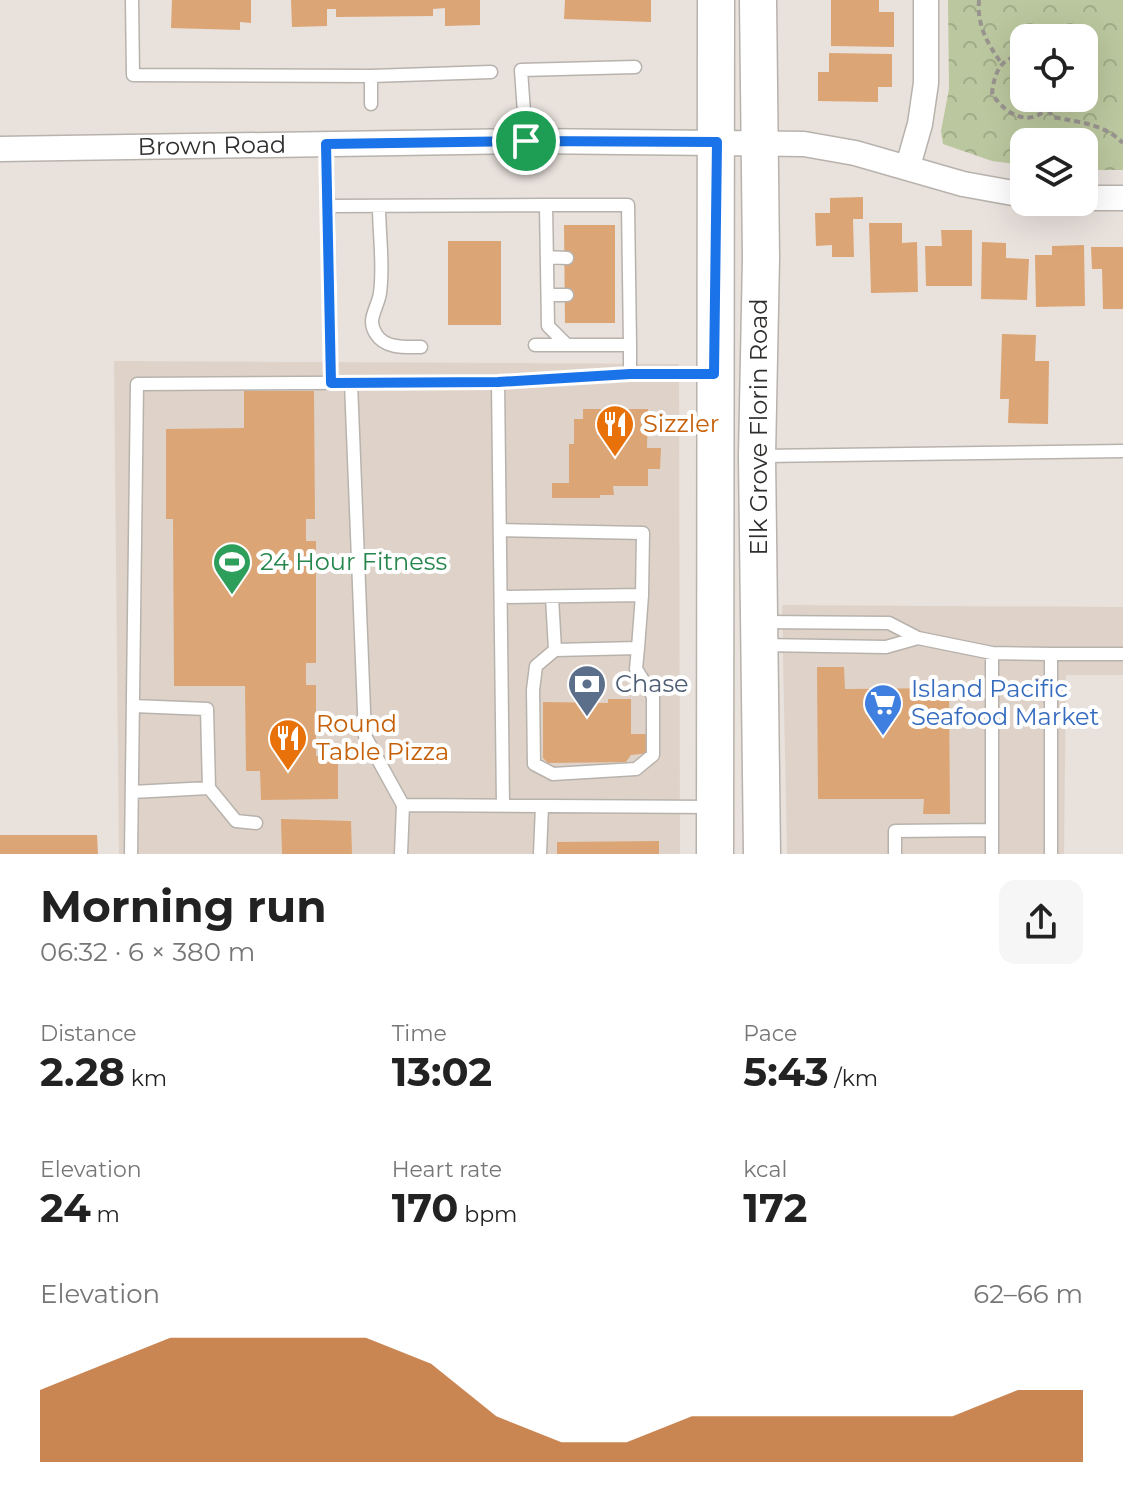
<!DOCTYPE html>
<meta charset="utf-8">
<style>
:root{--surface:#fff;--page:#f6f6f6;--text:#222;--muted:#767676;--accent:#b45309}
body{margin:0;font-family:Montserrat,sans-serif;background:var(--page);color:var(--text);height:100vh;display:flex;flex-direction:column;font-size:30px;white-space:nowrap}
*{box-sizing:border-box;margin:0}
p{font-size:26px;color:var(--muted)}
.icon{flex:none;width:44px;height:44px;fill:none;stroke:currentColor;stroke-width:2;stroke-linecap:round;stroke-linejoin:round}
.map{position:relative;height:854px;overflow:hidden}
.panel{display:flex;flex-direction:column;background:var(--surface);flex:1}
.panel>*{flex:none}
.controls{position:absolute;left:1010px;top:24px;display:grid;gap:16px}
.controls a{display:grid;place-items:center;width:88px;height:88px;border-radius:16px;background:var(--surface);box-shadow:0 8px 32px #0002;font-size:40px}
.pin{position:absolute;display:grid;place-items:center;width:68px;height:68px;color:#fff;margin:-34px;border:4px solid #fff;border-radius:50%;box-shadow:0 2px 8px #0007}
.round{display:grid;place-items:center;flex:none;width:84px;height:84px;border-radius:16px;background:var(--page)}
.head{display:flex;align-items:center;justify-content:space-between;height:136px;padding:0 40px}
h1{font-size:44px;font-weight:700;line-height:60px}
.figures{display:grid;grid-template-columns:repeat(3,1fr);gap:12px;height:136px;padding:8px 40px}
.figures div{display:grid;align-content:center}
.figures b{font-size:40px;font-weight:700}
.figures small{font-size:22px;font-weight:400}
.figures p{font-size:22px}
.chart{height:224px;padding:16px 40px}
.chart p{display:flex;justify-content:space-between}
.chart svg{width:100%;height:144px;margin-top:8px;fill:var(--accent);opacity:.7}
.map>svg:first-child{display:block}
.built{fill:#dfd3c9}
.forest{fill:url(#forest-crowns);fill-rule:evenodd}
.building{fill:#dca575}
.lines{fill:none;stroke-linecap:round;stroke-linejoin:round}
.service-casing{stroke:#b8b2ad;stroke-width:15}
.minor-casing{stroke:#b8b2ad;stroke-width:27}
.primary-casing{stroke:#b8b2ad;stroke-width:39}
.path{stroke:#999490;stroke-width:4;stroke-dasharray:6 4;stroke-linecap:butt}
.service{stroke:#fff;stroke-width:12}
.minor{stroke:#fff;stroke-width:24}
.primary{stroke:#fff;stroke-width:36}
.route-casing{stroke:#fff;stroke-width:16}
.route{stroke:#1a73e8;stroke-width:10}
.labels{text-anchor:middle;stroke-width:8;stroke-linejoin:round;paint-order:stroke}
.street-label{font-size:24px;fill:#312f2d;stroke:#fff}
.food-label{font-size:24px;fill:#c56008;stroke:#fff;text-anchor:start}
.leisure-label{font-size:24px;fill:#27864d;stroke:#fff;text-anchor:start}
.service-label{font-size:24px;fill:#4e5e75;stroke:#fff;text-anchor:start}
.shop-label{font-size:24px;fill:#366cbe;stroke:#fff;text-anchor:start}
</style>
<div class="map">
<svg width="1123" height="854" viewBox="0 0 1123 854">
<defs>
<pattern id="forest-crowns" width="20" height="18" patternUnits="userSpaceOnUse" patternTransform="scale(2)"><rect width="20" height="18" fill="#bbc79e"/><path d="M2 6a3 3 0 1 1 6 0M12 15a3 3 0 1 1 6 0" fill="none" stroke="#a1ab88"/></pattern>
</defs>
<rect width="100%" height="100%" fill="#e8e1dc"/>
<path class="built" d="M114,361L679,364L680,854H119Z
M782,605L1123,607V675H1066L1064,854H787Z"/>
<path class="forest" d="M948,0H1123V170H1084V142H1024V165L992,161L943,144L941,131L949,89ZM1024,38H1084V98H1024Z"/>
<path class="building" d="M172,0H251V23L240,22V30L171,28Z
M291,0H480V25L445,26V8L433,9V16L336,17V9H327V26L292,27Z
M565,0H651V22L564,19Z
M831,0H879V12H894V47L831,46Z
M829,53L892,54V87H878V102L818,101V72H829Z
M863,197V219H853L854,257H832V245L816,246L815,213H830V198Z
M869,223H902V243L917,242L918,292L871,293Z
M564,225H615V323H565Z
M941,230H972V286H926L925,246H942Z
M448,241H501V325H448Z
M982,242L1006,243V258L1029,259L1027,300L981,299Z
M1084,245L1085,306L1036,307L1035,255H1052V246Z
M1091,247H1123V309H1103L1102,269H1092Z
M1002,334L1036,335L1035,361H1049L1048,424L1008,423L1009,399H1000Z
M244,391H314L315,519H306V541H316V663H306V685H316V756H338V799L261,800L260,771H246L245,686H174L173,519H166V429L244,428Z
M583,409H648L647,448H661L660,469H648V486H613L614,495H600V498H552V483H569V444H574V419H583Z
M817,667H844L845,689L949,688L950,814H923L924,799H818Z
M608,699H631V734H651V753L631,755L626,762L548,763L543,758V702L608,703Z
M281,819L351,821L352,854H282Z
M0,835H97L98,854H0Z
M659,841V854H557V842Z"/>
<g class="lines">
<defs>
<path id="service" d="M132,0L133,75L371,76
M371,104V76L491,72
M526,141L521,70L635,67
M326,144L328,206
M546,205H628L630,345
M379,206C379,234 384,265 380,293C378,308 366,319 376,334C385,349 406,347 421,347
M547,257L567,258
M548,295H567
M535,345H567
M498,382L503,805
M331,383L328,206L546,205L548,326L567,345H630V374
M351,383L365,736L403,805L401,854
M760,456L1123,451
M500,530L643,533L642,595L638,648L555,650L552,597
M501,597L642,595
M762,622L889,623L918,638L886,647L762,645
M918,638L992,653L1051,654V854
M555,650L536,666L533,690L534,764L553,774L636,769L653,755V696L636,669L638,648
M1051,654H1123
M209,788L236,821L256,823
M132,792L209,788L207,709L133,706
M403,805L712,807
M992,830V653
M131,854L137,384L498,382L630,374H714
M540,854L542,806
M895,854V831L992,830V854"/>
<g id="minor">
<path id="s1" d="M0,149L526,141L804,144L855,153L963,184L1024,195"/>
<path d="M908,166L920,124L926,83V0"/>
<path d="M1084,198H1123"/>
</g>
<path id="primary" d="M758,0L761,258L757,456L762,854
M715,854L716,0"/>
</defs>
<use href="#service" class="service-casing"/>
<use href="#minor" class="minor-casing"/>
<use href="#primary" class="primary-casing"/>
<path class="path" d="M979,0C977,26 987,43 1002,64
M1024,56C1000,56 994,74 992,94C1010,120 1037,129 1055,98
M1048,110L1053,117C1081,123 1102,123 1123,143"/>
<use href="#service" class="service"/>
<use href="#minor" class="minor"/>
<use href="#primary" class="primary"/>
</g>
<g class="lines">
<defs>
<path id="route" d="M526,141L717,142L714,374H630L498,382L331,383L326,144Z"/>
</defs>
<use href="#route" class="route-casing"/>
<use href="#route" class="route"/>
</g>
<defs>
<symbol id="restaurant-pin" viewBox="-11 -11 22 30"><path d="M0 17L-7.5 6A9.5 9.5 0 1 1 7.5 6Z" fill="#e8710a" stroke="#fff"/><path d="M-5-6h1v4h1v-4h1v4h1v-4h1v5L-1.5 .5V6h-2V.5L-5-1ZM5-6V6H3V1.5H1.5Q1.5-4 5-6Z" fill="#fff"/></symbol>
<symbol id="stadium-pin" viewBox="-11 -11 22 30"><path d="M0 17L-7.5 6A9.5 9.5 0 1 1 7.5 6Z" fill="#2e9e5b" stroke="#fff"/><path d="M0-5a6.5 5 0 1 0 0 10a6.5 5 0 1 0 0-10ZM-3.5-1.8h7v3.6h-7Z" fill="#fff"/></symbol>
<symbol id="bank-pin" viewBox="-11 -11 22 30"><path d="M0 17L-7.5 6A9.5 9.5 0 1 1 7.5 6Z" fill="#5c6f8a" stroke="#fff"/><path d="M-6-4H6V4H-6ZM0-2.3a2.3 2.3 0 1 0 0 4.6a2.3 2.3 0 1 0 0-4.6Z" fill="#fff"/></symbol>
<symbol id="supermarket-pin" viewBox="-11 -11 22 30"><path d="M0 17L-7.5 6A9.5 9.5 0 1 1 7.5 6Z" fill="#3f7fe0" stroke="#fff"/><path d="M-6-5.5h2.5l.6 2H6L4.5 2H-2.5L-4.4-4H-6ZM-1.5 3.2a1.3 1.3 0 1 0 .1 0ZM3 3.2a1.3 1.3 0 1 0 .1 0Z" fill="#fff"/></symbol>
</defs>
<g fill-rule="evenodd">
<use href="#restaurant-pin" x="593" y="402" width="44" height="60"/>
<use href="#stadium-pin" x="210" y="540" width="44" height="60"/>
<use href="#bank-pin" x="565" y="662" width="44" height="60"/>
<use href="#supermarket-pin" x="861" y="681" width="44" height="60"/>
<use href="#restaurant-pin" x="266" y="716" width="44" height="60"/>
</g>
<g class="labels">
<g class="street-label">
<text dy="8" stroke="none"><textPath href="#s1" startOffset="212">Brown Road</textPath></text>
<text transform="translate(759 427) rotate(-90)" y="8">Elk Grove Florin Road</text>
</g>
<g class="food-label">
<text x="643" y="432">Sizzler</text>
<text x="316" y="732">Round<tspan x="316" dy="28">Table Pizza</tspan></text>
</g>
<g class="leisure-label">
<text x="260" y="570">24 Hour Fitness</text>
</g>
<g class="service-label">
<text x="615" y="692">Chase</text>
</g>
<g class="shop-label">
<text x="911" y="697">Island Pacific<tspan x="911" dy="28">Seafood Market</tspan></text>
</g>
</g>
</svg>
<div class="controls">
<a><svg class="icon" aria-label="locate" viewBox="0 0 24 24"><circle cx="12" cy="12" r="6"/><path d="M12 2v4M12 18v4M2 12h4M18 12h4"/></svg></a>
<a><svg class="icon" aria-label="layers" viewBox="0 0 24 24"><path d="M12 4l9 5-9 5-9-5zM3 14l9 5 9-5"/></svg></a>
</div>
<div class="pin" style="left:526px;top:141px;background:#1e9e55"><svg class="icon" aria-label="arrive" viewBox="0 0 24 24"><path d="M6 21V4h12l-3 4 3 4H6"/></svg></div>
</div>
<section class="panel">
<div class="head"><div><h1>Morning run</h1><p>06:32 · 6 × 380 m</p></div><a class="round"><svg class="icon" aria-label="share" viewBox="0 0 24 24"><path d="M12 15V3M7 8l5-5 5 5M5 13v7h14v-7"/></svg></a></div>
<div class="figures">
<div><p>Distance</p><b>2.28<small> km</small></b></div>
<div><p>Time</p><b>13:02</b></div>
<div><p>Pace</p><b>5:43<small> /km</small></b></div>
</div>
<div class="figures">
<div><p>Elevation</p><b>24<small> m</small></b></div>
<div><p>Heart rate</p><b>170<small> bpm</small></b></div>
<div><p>kcal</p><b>172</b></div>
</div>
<div class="chart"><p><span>Elevation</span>62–66 m</p>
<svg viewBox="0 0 160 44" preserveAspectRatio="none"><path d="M0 44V22L10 14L20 6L30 6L40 6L50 6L60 14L70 30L80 38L90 38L100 30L110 30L120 30L130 30L140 30L150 22L160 22V44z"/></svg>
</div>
</section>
